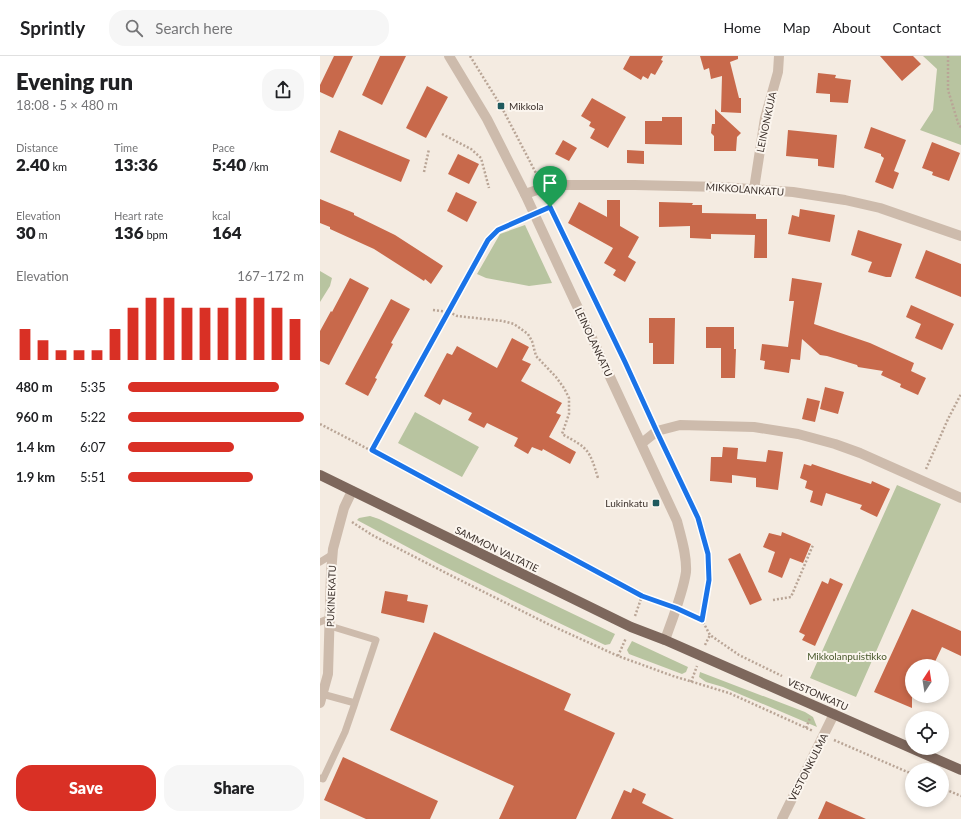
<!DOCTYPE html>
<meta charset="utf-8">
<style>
:root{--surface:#fff;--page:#f6f6f6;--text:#202124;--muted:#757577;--line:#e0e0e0;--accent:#d93025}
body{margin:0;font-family:Lato,sans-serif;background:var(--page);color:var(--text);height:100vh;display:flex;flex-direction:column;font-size:15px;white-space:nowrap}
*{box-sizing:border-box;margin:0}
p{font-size:13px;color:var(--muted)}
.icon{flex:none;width:22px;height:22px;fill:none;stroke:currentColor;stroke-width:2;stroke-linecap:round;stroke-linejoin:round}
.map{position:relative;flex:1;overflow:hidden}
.details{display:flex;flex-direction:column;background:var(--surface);width:320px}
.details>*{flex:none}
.needle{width:26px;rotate:12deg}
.buttons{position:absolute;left:585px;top:603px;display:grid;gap:8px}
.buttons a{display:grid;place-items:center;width:44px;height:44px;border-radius:50%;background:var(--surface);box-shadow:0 2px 6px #0003;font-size:20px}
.pin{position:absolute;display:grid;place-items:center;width:34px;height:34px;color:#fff;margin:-41px -17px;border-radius:50% 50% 50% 0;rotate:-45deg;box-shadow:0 0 4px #0007}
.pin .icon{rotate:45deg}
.round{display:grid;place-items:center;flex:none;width:42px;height:42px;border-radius:16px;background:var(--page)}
.overview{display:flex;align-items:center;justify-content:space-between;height:68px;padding:0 16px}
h1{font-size:22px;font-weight:800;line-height:30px}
.stats{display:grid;grid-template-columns:repeat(3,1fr);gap:6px;height:68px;padding:4px 16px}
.stats div{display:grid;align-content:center}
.stats b{font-size:17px;font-weight:800}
.stats small{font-size:11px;font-weight:400}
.stats p{font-size:11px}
.chart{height:112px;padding:8px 16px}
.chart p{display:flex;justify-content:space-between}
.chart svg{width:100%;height:72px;margin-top:4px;stroke:var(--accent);stroke-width:6}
.action{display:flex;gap:8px;margin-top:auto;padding:8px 16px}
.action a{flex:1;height:46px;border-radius:16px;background:var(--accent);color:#fff;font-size:16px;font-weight:800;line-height:46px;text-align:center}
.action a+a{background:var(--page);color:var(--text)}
ul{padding:0 16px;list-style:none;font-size:13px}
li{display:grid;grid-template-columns:64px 48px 1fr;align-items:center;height:30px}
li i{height:10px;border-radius:5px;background:var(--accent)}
header{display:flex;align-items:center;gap:24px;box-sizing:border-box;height:56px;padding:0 20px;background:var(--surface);border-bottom:1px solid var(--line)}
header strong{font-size:19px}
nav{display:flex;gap:22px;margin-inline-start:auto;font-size:14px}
.search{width:280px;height:36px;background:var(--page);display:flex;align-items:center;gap:10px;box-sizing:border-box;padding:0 14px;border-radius:16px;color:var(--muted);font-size:15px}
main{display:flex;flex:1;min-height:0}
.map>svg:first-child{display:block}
.green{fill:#b8c4a0}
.building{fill:#c8694b}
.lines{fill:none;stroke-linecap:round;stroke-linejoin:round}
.path{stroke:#b9a596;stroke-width:2.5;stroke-dasharray:2 2;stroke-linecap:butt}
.service{stroke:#cdbbac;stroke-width:7}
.minor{stroke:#cdbbac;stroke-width:10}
.tertiary{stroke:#cdbbac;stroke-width:10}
.primary{stroke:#7d675c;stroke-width:10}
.route-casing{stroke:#fff;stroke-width:8}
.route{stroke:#1a73e8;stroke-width:5}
.poi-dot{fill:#1f5a5e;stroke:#fbf5ee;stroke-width:1.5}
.labels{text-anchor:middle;stroke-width:4;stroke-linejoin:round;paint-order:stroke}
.poi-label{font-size:10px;fill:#3b302b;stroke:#fbf5ee;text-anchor:start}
.street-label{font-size:10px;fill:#3b302b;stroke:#fbf5ee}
.park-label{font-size:10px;fill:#4a5a2e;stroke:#fbf5ee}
</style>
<header>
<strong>Sprintly</strong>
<div class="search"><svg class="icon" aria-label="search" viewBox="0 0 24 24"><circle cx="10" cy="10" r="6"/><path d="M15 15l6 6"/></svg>Search here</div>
<nav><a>Home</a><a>Map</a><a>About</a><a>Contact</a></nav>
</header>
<main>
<section class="details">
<div class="overview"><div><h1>Evening run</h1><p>18:08 · 5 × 480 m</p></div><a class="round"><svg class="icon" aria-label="share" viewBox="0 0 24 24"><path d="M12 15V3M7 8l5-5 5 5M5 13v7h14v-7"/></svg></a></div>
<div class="stats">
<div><p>Distance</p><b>2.40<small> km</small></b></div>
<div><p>Time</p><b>13:36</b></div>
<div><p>Pace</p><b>5:40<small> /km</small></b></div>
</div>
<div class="stats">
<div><p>Elevation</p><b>30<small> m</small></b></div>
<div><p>Heart rate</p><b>136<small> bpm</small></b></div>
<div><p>kcal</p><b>164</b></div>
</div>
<div class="chart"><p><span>Elevation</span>167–172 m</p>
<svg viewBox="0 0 160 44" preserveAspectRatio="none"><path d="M5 44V25M15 44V32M25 44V38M35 44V38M45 44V38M55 44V25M65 44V12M75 44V6M85 44V6M95 44V12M105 44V12M115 44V12M125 44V6M135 44V6M145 44V12M155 44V19"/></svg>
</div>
<ul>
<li><b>480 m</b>5:35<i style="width:86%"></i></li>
<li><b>960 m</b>5:22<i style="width:100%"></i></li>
<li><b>1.4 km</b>6:07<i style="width:60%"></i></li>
<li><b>1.9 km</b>5:51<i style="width:71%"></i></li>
</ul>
<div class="action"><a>Save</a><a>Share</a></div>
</section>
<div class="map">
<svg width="641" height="763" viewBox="0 0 641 763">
<rect width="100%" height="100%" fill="#f4ebe1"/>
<path class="green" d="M603,0H641V89L600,74L613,54L617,13Z
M205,169L232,227L209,230L166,222L157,218L180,178Z
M0,215L12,222L10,230L0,246Z
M95,356L159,391L142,421L78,387Z
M577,429L621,448L536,641L490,622Z
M50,460L59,463L178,522L295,578L290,588L285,589L212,554L119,508L37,464L39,462Z
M312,585L368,611L366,616L362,618L309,598L307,594Z
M380,616L485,656L493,661L497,671L403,631L386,626L379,621Z"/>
<path class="building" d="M14,0H33L13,42L0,36V29Z
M60,0H86L62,49L42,39Z
M310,0H343L341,4L343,5L335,19L331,17L328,23L323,20L321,24L303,13Z
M380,0H418V3L410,6L419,42H421V57L401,56L402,20L391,23L389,12L384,14Z
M560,0H593L601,8L582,25Z
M498,17L516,19L515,22L531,24L528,47L510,46V38L496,37Z
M107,30L128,41L106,82L86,72Z
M272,42L306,61L288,92L270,82L275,73L269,70L271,66L261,60Z
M395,53L421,77L417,81L416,95H394V80L391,77L392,68H395Z
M342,61H362V89L325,88V65H342Z
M551,71L586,84L574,115L579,117L573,133L555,126L564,102L561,100V98L544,92Z
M19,74L90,104L81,126L10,96Z
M468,74L517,79L514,112L498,110V103L466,100Z
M243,84L257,92L249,105L235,98Z
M612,86L640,97L629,125L612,119L613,116L602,112Z
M307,94L324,95V108L307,107Z
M138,98L159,108L149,128L128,118Z
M136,136L157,146L147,166L127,155Z
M0,143L34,157V159L75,179L123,210L111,228L105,223L104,225L54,193L10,173V171L0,167Z
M287,144H300V170L319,181L308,201L316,206L305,226L293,219L296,214L284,207L293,192L248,167L259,146L287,161Z
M339,146L373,147L372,149H382V157L436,158V163H447V202H434L435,179L391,178V183L370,182V170L339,171Z
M480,153L515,159L510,186L468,178L472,159L479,161Z
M538,174L582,188L571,221H566L548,216L552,206L531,199Z
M606,194L641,208V241L595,222Z
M30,222L49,232L9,309L0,305V275L11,255L12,256Z
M472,222L502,227L494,268L550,287L594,307L591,315L606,322L598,339L580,331L581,328L561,319L563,315L538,311L537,309L507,300L500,299L482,283L480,304L471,303L469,317L444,313L445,305L440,304L442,288L468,291L474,245H469Z
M71,243L90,253L71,287L73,288L55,322L57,323L48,340L25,328Z
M591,249L634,268L622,294L595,282L601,268L586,261Z
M329,262H355L354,308H333V287H329Z
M386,271H414V293H416L415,322H401V292H386Z
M192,282L209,291L202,304L211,308L201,325L242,347L236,357L241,359L229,381L256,396L250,408L223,393L222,395L212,391L208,398L194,390L198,382L167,367L164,372L148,364L152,357L123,343L120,349L104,340L127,297L132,299L137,290L177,312Z
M505,331L524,336L518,358L500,353Z
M487,342L500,345L495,366L482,363Z
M403,391L418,392L417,403L446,406L448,394L463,396L458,434L436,431V422L412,419V427L390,425L391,401H402Z
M484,408L491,410L492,408L551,428L552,425L570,433L557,461L540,453L542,449L506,437L502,450L490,446L493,435L485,432L487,425L480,422Z
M462,476L491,488L483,507L470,502L462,522L448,516L455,496L443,491L449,477L461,480Z
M420,497L442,544L430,549L408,503Z
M510,522L523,528L495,590L482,584L485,579L479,576L502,525L508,528Z
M65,535L88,539L87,545L108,549L104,567L61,557Z
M592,553L641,575V600L622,591L613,610H592V652L554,636Z
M114,576L251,638L244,654L295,677L256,763H179L194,730L70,674Z
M23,701L118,745L110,763H46L4,744Z
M313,732L326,738L322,747L354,763H291L304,734L311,737Z
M506,745L546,763H498Z"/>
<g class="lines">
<path class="path" d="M150,0L181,50L218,121
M628,0V34L639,70L641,71
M122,78L151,93L161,102L169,132
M104,116L109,93
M228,144L237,167L305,306L331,364
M113,254L129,256L137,260L183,265L194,268L208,278L212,285L216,300L236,321L244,332L249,342V358L242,378C269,393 269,393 278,422
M0,368C72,405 143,444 215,483C257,506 299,533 345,548
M342,387C363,430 391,475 389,525C389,538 385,551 382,564
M52,394L168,184L178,174L204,162
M606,413L628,363L641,338
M32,466L52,479L130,519L228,568L298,600L353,620L409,637L493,675
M453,544L471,541L493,489
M366,557L382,564L390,579L419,599L462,620
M315,560L322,540
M385,589L390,579
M298,600L306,582
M371,626L377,610
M486,672L490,662
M514,684L592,718
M622,732L641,740"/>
<path class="service" d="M0,506L13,498
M0,566L10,562
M2,638L35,647L56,584L10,570
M0,722L3,723L25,676L35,647"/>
<path class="minor" d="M434,133L445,62L458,16L459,0
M205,138L223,132L241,129H315L402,131L473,136L525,144L560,152L641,180
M322,387L337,375L360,369L434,371L478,378L515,388L540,397L641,442
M0,647L8,618L11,517L13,493L24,452L32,435
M462,763L514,658"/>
<path class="tertiary" d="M129,0L167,63L205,138L357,465C361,481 367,499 366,516C363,537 352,564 345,584"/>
<path class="primary" d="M0,419L311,571L345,584L641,714"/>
</g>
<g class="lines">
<defs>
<path id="route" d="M230,151L305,306L337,376L378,462L388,498L389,524L382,564L356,552L322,540L52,394L168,184L178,174Z"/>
</defs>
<use href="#route" class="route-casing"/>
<use href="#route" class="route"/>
</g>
<g class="poi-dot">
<rect x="177" y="46" width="8" height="8" rx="2"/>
<rect x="332" y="443" width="8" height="8" rx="2"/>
</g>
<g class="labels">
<g class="poi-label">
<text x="189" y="54">Mikkola</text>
<text x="328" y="451" text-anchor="end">Lukinkatu</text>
</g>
<g class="street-label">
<text transform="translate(446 66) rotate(-78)" y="4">LEINONKUJA</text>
<text transform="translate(425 133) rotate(4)" y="4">MIKKOLANKATU</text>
<text transform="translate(274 286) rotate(65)" y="4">LEINOLANKATU</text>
<text transform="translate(177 493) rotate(26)" y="4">SAMMON VALTATIE</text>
<text transform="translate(11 540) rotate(-88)" y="4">PUKINEKATU</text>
<text transform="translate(498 638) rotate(24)" y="4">VESTONKATU</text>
<text transform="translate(488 711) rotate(-63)" y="4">VESTONKULMA</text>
</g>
<g class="park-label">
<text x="527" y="604">Mikkolanpuistikko</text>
</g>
</g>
</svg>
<div class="buttons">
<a><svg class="needle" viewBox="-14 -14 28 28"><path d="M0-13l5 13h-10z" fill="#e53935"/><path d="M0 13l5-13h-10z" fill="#757577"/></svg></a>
<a><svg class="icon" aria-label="locate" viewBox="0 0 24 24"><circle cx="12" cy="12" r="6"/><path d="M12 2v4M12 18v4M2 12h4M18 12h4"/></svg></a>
<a><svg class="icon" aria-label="layers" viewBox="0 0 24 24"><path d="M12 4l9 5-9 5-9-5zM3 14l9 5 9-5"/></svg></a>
</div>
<div class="pin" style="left:230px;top:151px;background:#1e9e55"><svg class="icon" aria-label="arrive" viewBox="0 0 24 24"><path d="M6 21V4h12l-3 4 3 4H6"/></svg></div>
</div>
</main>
